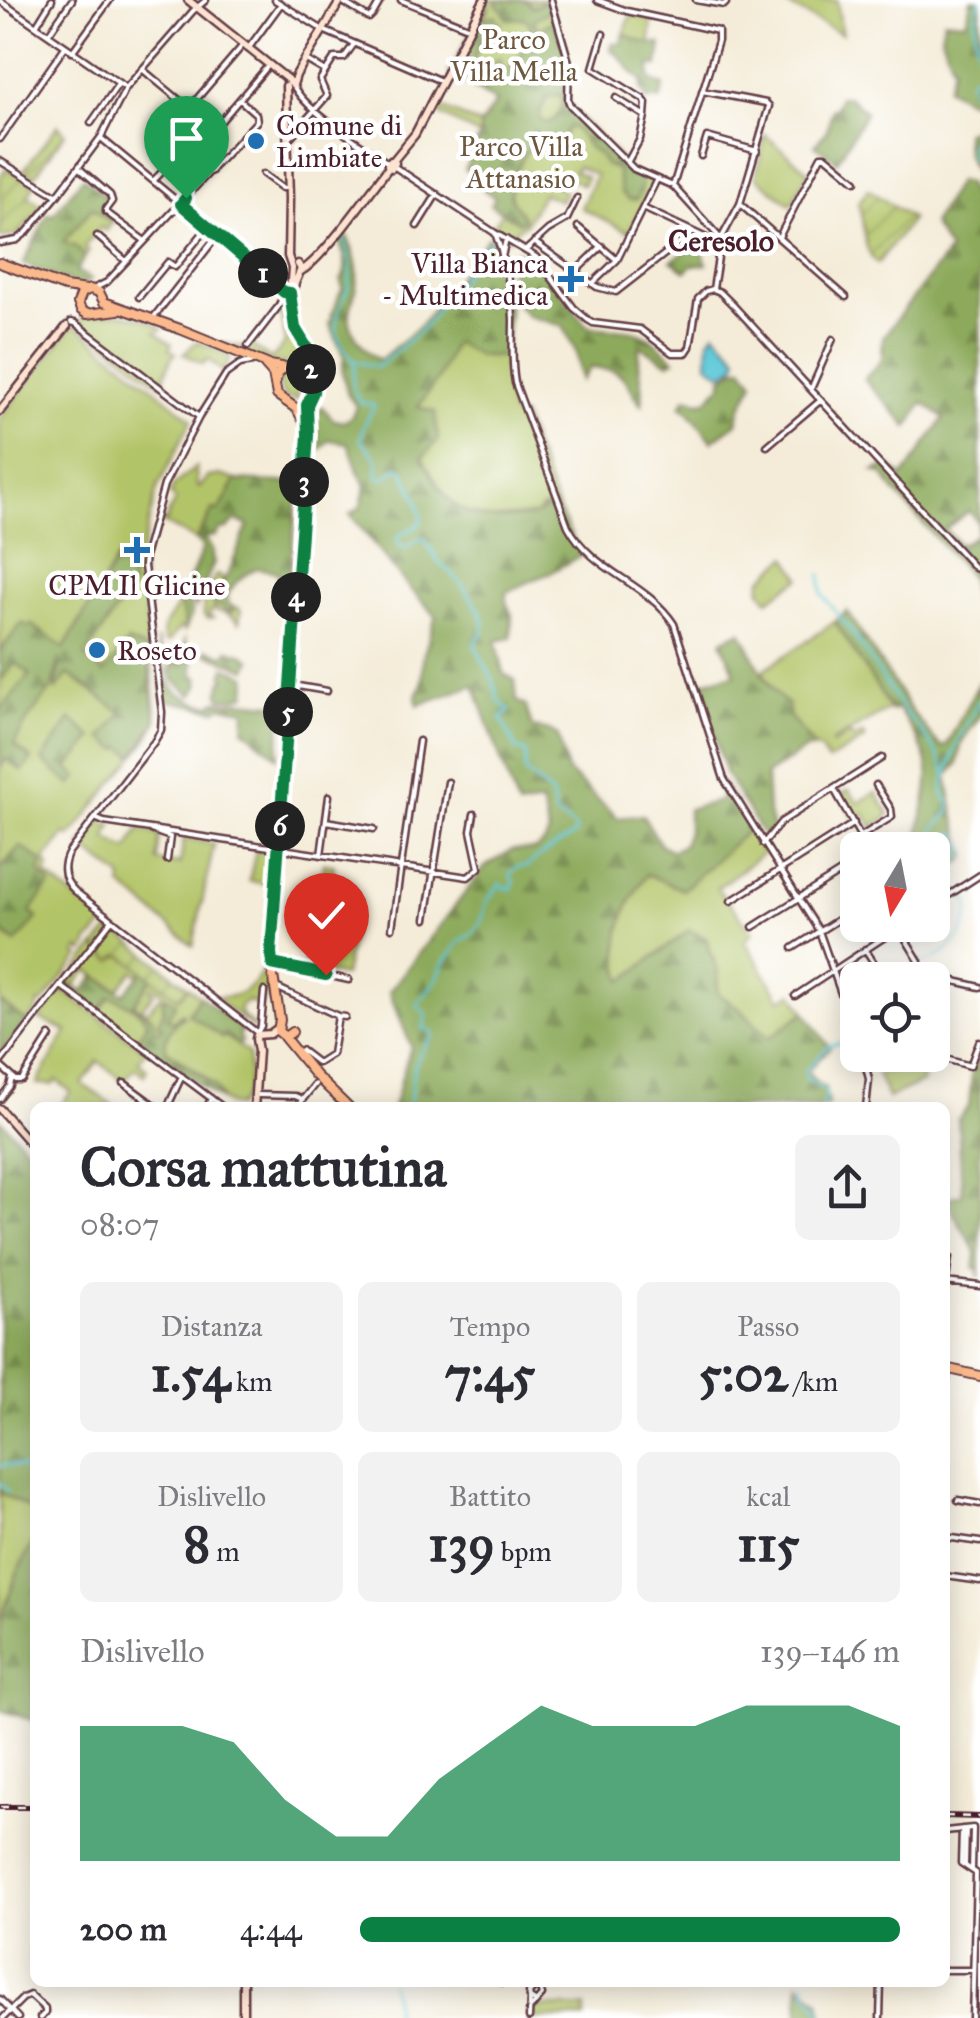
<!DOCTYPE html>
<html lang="it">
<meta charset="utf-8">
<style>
:root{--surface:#fff;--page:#f2f2f3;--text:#2b2b33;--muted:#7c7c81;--accent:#0b8043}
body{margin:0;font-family:"IM FELL Great Primer",serif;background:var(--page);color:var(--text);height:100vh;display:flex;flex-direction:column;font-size:38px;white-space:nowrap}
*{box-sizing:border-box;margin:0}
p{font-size:32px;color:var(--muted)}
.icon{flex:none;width:55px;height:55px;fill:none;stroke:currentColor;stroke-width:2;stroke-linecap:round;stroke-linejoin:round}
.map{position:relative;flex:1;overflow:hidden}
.panel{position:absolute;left:30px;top:1102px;width:920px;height:885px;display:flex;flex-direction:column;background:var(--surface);border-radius:15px;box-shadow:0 5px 25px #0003}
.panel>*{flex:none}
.needle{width:65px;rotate:190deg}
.fabs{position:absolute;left:840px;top:832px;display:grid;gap:20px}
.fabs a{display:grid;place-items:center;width:110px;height:110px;border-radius:15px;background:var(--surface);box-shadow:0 5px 25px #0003;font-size:50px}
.pin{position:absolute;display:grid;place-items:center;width:85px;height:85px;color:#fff;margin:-102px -42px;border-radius:50% 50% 50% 0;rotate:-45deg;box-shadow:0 0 10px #0007}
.pin .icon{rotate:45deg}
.km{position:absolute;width:50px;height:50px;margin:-25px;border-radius:50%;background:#222;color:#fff;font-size:28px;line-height:50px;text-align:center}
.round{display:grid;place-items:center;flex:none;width:105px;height:105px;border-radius:15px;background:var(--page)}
.summary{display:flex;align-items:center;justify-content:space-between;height:170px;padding:0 50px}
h1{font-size:55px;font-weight:700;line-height:75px}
.metrics{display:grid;grid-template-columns:repeat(3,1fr);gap:15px;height:170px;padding:10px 50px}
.metrics div{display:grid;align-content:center;border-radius:15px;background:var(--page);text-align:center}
.metrics b{font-size:50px;font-weight:700}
.metrics small{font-size:28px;font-weight:400}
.metrics p{font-size:28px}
.chart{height:280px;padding:20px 50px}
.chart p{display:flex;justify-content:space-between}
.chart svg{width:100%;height:180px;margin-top:10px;fill:var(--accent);opacity:.7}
ul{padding:0 50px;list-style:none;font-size:32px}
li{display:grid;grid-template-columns:160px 120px 1fr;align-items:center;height:75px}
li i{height:25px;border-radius:12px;background:var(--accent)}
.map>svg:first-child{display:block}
.green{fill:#b2c468;stroke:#7e724a;stroke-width:2.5}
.forest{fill:url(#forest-firs);stroke:#6c6444;stroke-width:2.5;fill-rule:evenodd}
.garden{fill:url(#garden-furrows);stroke:#7e724a;stroke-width:2.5}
.water{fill:#5ec9d8;stroke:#547482;stroke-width:2.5}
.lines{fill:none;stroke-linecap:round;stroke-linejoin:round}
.stream{stroke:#5ec9d8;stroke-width:2.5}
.street-casing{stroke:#643e45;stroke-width:9}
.secondary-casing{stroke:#643e45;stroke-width:11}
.primary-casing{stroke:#643e45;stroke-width:12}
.street{stroke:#fff;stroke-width:4}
.secondary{stroke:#fde3d1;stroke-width:6}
.primary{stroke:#fbba8d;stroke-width:8}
.rail-casing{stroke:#4a1f2b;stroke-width:6}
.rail{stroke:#fff;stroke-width:2.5;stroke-dasharray:8;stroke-linecap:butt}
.route-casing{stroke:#fff;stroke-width:20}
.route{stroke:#0b8043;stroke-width:12}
.poi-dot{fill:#1f6fb2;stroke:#fff;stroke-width:4}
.labels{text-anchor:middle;stroke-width:9;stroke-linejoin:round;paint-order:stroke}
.park-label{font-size:28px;fill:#6e5940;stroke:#fff}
.poi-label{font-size:28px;fill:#4a1f2b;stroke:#fff;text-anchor:start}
.neighbourhood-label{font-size:30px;font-weight:bold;fill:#4a1f2b;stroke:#fff}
</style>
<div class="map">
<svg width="980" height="2018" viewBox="0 0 980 2018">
<defs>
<pattern id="forest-firs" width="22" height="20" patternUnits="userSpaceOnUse" patternTransform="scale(2.5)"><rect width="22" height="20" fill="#8daa5c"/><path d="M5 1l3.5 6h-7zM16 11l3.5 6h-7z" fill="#758a4c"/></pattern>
<pattern id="garden-furrows" width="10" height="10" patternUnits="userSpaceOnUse" patternTransform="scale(2.5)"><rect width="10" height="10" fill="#b2c468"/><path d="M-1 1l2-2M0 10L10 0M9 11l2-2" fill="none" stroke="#939f56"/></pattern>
</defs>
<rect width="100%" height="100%" fill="#fff"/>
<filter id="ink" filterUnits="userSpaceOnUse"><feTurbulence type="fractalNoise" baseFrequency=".01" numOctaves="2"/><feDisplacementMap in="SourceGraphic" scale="20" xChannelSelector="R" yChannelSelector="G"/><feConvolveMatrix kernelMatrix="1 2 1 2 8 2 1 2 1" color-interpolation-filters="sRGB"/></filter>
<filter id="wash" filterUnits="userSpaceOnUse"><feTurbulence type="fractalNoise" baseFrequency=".0048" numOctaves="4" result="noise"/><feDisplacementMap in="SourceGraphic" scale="40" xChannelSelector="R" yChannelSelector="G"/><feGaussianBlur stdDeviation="2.25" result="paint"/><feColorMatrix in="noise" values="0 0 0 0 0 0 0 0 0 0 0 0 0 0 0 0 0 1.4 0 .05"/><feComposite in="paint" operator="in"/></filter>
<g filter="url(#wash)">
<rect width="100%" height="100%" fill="#f4ecd8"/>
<path class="green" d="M488,0H549L566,52L568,67L567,104L616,154L627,170L654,182L629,232L581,208L596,175L577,166L574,171L587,177L583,185L571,179L568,183L559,180L556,187L565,192L560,201L543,193L525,224L516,230L510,239L493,227L502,212L491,205L495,197L482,188L485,181L465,169L480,136L439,114L442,108L480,125L496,102L449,73Z
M777,0H837L842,34Z
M631,14L652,20L650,42H642L624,34Z
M765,135L808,171L791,205L756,177Z
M92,208L108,220L111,218L114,220L106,231L101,227L84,247L89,251L85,257L76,247L62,243Z
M285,296L289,298L292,328L303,347L304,353C283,380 245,349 220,342L248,348L252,345L269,358H273L285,343L282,317L277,313Z
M106,313C124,313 148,317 162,329L156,332L172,344L169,349L176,353L171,359L161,385L80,322L81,318Z
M74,324L192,419L157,489L140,556L157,722L148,739L70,837L65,834L45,860L49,867L46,875L104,921L105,924L93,938L88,941V945L84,952L79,949L76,953L80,956L44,1002L38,1004V1009L0,1055V418Z
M197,341L229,356L230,359L223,372L208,359L203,364L184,354Z
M454,341L478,356H505L504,367L512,415L522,416L556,504L543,508L536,515L488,519L456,508L436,483L422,457L418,407L439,377Z
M293,369L298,400L286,398C275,386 277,374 293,369Z
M196,467L197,486L200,487L208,477L220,475L236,480L219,512L213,510L196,540L161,522L162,520L167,521L168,514L176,500L170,494L174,485Z
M787,557L801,578L768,600L760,589L762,579Z
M216,575L224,578C219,585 219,601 224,608L233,609L231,606L239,608L241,611L239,623C235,617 221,609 211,611L209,616L213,618L208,619L204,616L203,598Z
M182,598L180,603L186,628L184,631L181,627L168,642L164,641L163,628Z
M835,622L868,670L889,709L832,742L833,744L850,734L854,739L863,734L865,739L828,761L820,749L815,748L790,717L762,671Z
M849,790L858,803L876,792L889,813L887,818L872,827L864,813L855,818L839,795Z
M100,822L112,824L107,839L128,850L139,829L160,835L157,861L180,864L184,838L214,844L193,946L121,885L123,878L81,846Z
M750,828L766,851L717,888L753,932L745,941L781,999L793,993L805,1012L769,1038L742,1011L717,993L718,972L662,950L623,982C611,943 623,906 647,874L684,889Z
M256,850L272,852L269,884L249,881Z
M324,863L334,865L328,903H332L333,896L359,900L344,976L303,969Z
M95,947L112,961L121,955L143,971L139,976L133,971L118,989L87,970L75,986L68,981Z
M268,953L274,1003H270L267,991L263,990L260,1005L247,1001L239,1008L242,1016L255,1029L213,997C243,1000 263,982 268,953Z
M152,978L163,987L182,995L188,987L200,996L190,1009L249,1054C248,1074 253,1090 237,1107C218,1103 224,1097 214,1086C206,1075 179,1059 166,1050C163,1035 173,1025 181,1014L173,1021L167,1017L175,1003L153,987L150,989L154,993L142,1008L147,1012L159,997L163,1000L162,1027L159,1031L155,1030L153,1018L122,996L133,1003Z
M62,990L146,1051L138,1061L147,1069L144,1075L135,1068L124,1081L98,1061L82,1084L113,1105L112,1107H62L60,1106L71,1092L56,1080L53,1085L37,1084L67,1031L39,1019Z
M110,997C123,1000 140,1010 148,1022L136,1039L99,1011Z
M919,1066L923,1082L888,1098L877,1074Z
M0,1492L35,1512V1539L17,1573L0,1623Z
M536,2007H585V2018H533V2010Z"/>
<path class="forest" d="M496,0H524L533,7L547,1L551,10L533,20L539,30L554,20L565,52L567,94L547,97L540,112V120L546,123C559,120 561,109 562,97L611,158L628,174L640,178C643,187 642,192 636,200L628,199L621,192L617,170L605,165C597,149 594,154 585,143C579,136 579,131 570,126L565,132L563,142L540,136C528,145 506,183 511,197C513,206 521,210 524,219L519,222L491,205L495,197L482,188L485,181L465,169L480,136V126L496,102L449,73L488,5L490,8L485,16L486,19L495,15L501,24L488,32L486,39L478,46L473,65L478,70L491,72L494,69V61L499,59L501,60L502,72H507L513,62L519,61C519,53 523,53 525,47C528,39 526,34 531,26L525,18L507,19L503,11L496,4Z
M971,0H980V103L969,100L947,88L953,67L941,36L944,20L966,22Z
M624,34L642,42L661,44L658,66H650V80L664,86L660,100L653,98L648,101L641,90L642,80C627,71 628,60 611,50L613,43L620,44Z
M840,96L849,97L866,112L837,162L815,145L827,130L832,109L835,110Z
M980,126V182L966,155L965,134L966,131Z
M83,177L109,199L103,204L101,210L111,218L108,220L92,208L63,242L76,247L85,257L76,271L91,279L86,284L68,282L23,264L48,214L53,215Z
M958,181L967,183L980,217V632L970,576L894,491L883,474L874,471L888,465L903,477L944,418L923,403L908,427L864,379L882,360L883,337L949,251L932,224ZM969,511L978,522L976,535L960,545L945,529Z
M345,232C350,244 356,256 357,270C359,304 336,314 362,345C369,352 372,357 380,360L420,326L488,237L495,241L509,309L505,356H478L454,342L439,377L418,407L435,412L438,440L422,458C443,495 456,521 504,518C513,517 527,518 535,515C542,512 548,507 556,504L581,555L552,572L506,592V602L512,615L511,638L496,641L504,674L515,680L517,701L526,706L532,727L549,731L558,736L567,771L618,818L643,815L660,844L672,851L683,845L688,831V809L720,801L723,784L750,828L683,890L647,874C623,906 611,942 623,981L689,930L706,938L718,972L717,993L742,1011L769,1038L805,1012L830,1048L807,1071L818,1084L825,1088L828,1105L820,1108L393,1107L411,1046L389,992L485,867L512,850H535L544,843L549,833L541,803L518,807L474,685L418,705L416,697L422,684L423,657L436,616L409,588L350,514L360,508L366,485L359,474L348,443L329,440L322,448L315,450L317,414L322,407L334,420L344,422L352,416L356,406L348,395L342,371L344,357L329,322L333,321L331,315C338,307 336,297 343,289L341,281C350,266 344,253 338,238Z
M699,243L707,264L692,265L686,271L671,261Z
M515,251C545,265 565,300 586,325C604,332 624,326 642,334C653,338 665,351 674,360L669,363L640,346C635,364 646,385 642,405C633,396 629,378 616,372C609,369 598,370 591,367L581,380L576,352L563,326L528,316L514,301L508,259L509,254Z
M743,367L754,382L741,407L737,423L712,441L686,409L681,406L686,398H691L699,402L706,401L722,385V378L735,369Z
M236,480L298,483L289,587L282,584L277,572L257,568C243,575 228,586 227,602L234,608L232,612H226L222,605L214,607V598L230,570L248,525L236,520L227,529L219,530L216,536L205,537L213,552L212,557L214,562L196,607L194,601L189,602L192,614L186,628L180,603L203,548L196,540L213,510L219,511Z
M118,557L128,564L133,585L85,656L104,673L128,642L147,649L156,722L134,756L122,747L119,750L102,738L122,713L68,674L55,691L60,659L52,688L26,722L14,745L32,759L22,771L6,759L0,767V711L30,674L15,663L0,681V651L22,623L27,626L31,624L64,648Z
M847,611L912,712L940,746H946L980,681V716L962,741L957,765L947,776L955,818L967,856L961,863L954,862L949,850L937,851L919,831C933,767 935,764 898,709L892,711L835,622Z
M741,631C754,654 765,689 788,704L790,717L815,748L806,749L766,775L768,808L773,829L764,837L726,775L699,683L735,674L722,642L724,639Z
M157,639L166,678L177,692L197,703L211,705L217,701L230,703L239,701L282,705L278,757L244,729L245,710L222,706L216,710L164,700Z
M185,640L190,654L183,656L181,663L184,664L185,660L193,661V676L198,677L199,685L192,695C183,688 171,681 169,669H174V665H169L176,654L183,652Z
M207,649L222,655L227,654L228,650L233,651L234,653L240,652L251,660L247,669H244L205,653Z
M225,667L247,676L246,695L231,699L221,698L219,693L222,680L225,679L223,674Z
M71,719L93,738L68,768L78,777L71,785L42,760Z
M20,846L43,862L40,874L51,884L30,912L37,918L16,943L0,931V869Z
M143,971L152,978L133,1005L153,1018L155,1030L158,1031L162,1028L158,1022L163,1013V1000L165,997L176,1003L167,1018L173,1021L182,1013L183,1016C173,1026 163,1034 166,1050L216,1087L220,1099L136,1039L148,1023C141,1011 124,1000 110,997L99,1011L65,985L68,981L83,992L95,976L124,994Z
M200,996L244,1031L238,1033L242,1042L239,1045L225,1034L223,1038L188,1014Z
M2,1003L27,1022L0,1055V1005Z
M980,1050V1278L978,1268H974L976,1252L945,1199L962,1194L958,1119L969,1106L972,1073Z
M0,1119L35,1157V1512L0,1492Z
M35,1539V1721L0,1710V1623L17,1573Z
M799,1983L820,2001L823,2018H799Z"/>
<path class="garden" d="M58,125L65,133L34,177L23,171Z
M6,168L34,185L28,196L43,206L18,235L0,238V177Z
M868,189L912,219L877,264C861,249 866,224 858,204Z
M112,927L188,987L178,998L174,995L123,956H117L113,961L95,947Z"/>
<path class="water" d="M715,332L738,357L735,366L722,374L708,364L709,339Z"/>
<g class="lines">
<path class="stream" d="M980,0C972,15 975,39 980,56
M980,73L971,78L969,83L977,96L980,97
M980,133L974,137L969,148L972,159L980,166
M342,236C350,252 353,275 346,293C341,306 334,318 337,333C339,344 348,353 354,361C355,383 347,381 361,403L371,404L374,406L363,428L361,440L378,460L377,473L380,478H385L397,468L402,469C408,480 426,512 420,523C417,528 405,532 399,535L397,541L400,546L406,547L420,539H425L438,561L460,582L480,611L484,622L483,632L476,641L475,646L492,678L499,701L510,711L501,718L516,749L526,753L525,772L552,795L555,814L574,827L576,833C563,844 537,854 528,866C519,866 514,867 510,875L514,882L512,888L507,889L500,884L487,901L481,923L474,932L458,943L443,965L437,979L417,1004L427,1016L423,1028L432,1032L433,1036C411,1062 412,1074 410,1108
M354,361L377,367L423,328L488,241
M821,574L822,594L854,635L906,714L921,730L939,757L946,774
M953,888C948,881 942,870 948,862L964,857L965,845L960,842L958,834H952L946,843L935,841L933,834L936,827L950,811V803L943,793L945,779L957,743L980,699
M904,980L918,963C947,960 972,930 969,902L958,892
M822,1108L826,1096L825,1090L807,1079L805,1071L829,1046L854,1039
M0,1466C14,1464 27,1466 35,1478
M0,1483L8,1491
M390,1982L393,1993L395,2017
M805,1982L807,1992L818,2004L822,2018"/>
</g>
</g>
<g filter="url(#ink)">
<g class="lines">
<defs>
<path id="street" d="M275,0L323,30L441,81
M401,0L470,28
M551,0L569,62L568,100L570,105L634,169L673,186L721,239
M597,0L627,11L718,31V41L673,186
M696,0L724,5L726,3
M0,1L126,88
M341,1L369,18L373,14L381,0
M36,26L52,0
M49,33L72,0
M603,34L593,68L643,99L646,103L645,116
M248,49L281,4
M72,52L110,0
M308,61L325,71
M142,69L189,108L243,45
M293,85C306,112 363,145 388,163
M702,91L766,103L769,106L740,204L721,239L713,289
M616,98L645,116L640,139L628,161
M91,123L119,83
M101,138L278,284L285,292
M0,139L65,47
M288,140L327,96L320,80L334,58H344L354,44
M193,154L267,67
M701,156L707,137L757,151
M0,161L56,195
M395,167L495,233L536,257L574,308L588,320L593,323L640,329L672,353H686L690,347L698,299L706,291L713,289
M79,168L110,195L112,201L106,209V212L145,241
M263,174L282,188H289
M154,180L186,148L212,171
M740,204L846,297
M643,208L715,242L720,239
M417,226L437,194
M578,227L617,260
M495,233C505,259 512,292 513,319C513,342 511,361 515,383L568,526C592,572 647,582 674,624L724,779L819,931L858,1042
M97,236L126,261
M779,237L821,156H826L856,181
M534,242L597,287L616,292L693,232
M0,243L17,240L27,232L57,196L101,137L126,88L193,11L206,0
M526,250L548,230L567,219L577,198
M502,257L506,239
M577,270L602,246
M592,284L617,260L657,179
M93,289L107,282L257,121L256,114L240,100
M713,289L720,292L734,306L975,568L980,570
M139,297L168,262L175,267L207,228
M153,318L218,235
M71,322L75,323L199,417
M248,346L278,307L285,292
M252,362L240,364L226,374L199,417L164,485L145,554L144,566L162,712L161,730L154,742L69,852C61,867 63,880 75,891L259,1034
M811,389L833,339
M767,446L821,400
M292,685L327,691
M834,789L868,850
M97,819L104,822L468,877L479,868L471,831L474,814
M326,821L374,829
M151,830L170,837L167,860
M861,836L892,817L891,809L876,785
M763,844L781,822L882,758
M321,855L329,796
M731,901L854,823
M932,906L980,875
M426,919L448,782
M753,927L858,861
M392,928L419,741
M899,928L919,961
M793,948L858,907
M865,949L885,980
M271,963L349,980
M61,986L224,1108
M932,986L942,978L980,987
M276,987L338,1016L345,1017
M795,996L903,925
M257,1033L261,1026L264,991
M301,1050L318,1063L332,1054L338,1016
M863,1055L869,1079L866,1108
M932,1055L970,1066L979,1042
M0,1063L111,921
M867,1064L923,1055
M0,1066L16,1080H22L50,1036
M124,1083L158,1108
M258,1095L295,1096L302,1099
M0,1099L10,1086L12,1078
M829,1107L834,1108
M167,1108L182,1076
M207,1108L211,1098
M296,1108L315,1084
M945,1282L980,1286
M945,1289L949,1257
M945,1395L948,1369
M958,1500L980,1504
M945,1537L980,1542
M945,1576L980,1581
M962,1829L961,1863L976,1873L972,2018
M945,1831L973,1828L972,1869
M965,1865L966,1829
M980,1939V2008
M945,1970H973
M500,1982L528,1984L535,1987
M0,1999L18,2018
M529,2010L542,1995L540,1989L535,1987L529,1993L530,1998L535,2001
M3,2018L23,1998L30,1995L45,2009V2013L40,2018
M529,2018L530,1998
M880,2018L881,1982"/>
<path id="secondary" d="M188,0L292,83
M293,85L296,75L341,0
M286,86L289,199L288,256L292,268L290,293L294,324L306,346L312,376
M391,161L395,163L392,168L388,165Z
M393,161L415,134L484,0
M301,271C322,260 371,190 389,167
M293,288L301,269L298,264
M0,411L67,326
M256,1039L257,1035L270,1034L278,1028
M254,1108L258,1051L256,1039
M0,1109L35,1149
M243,2018V1982"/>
<path id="primary" d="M0,263L65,287L87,290
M104,302L180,329L269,365L282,367
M104,302L99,292L90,289L82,293L78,303L81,310L87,314L118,310
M265,365L273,374L277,395L297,409L305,424
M275,384C277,367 292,361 307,370L314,384L307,405L309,431L271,940L272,969L280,1020L278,1031L285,1037L292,1032
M284,1037L315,1075L349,1108
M945,1368L980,1376"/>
</defs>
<use href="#street" class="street-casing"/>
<use href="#secondary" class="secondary-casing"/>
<use href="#primary" class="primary-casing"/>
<use href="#street" class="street"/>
<use href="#secondary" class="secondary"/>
<use href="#primary" class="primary"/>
<defs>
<path id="rail" d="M0,1807H35
M945,1816L980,1817"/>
</defs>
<use href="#rail" class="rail-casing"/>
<use href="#rail" class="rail"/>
</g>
</g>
<g class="lines" filter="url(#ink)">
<defs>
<path id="route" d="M186,198L181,204L284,292L290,293L295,328L307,348L314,384L313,392L307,405L308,435L271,952L272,964L326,975"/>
</defs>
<use href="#route" class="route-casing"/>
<use href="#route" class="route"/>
</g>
<g class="poi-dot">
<circle cx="256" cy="141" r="10"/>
<path d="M566 264h10v10h10v10h-10v10h-10v-10h-10v-10h10z"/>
<path d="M132 535h10v10h10v10h-10v10h-10v-10h-10v-10h10z"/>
<circle cx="97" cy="650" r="10"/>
</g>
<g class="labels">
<g class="park-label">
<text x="514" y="49">Parco<tspan x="514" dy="32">Villa Mella</tspan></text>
<text x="521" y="156">Parco Villa<tspan x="521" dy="32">Attanasio</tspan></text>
</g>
<g class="poi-label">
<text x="276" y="135">Comune di<tspan x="276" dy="32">Limbiate</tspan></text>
<text x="548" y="273" text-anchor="end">Villa Bianca<tspan x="548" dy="32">- Multimedica</tspan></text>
<text x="137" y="595" text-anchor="middle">CPM Il Glicine</text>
<text x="117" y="660">Roseto</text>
</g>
<g class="neighbourhood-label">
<text x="721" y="251">Ceresolo</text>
</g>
</g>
</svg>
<div class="fabs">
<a><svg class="needle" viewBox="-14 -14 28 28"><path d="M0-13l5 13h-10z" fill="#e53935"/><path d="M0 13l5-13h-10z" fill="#7c7c81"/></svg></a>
<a><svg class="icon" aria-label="locate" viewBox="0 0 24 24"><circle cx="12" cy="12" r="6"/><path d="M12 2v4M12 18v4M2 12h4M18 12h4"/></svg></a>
</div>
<div class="pin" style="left:186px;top:198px;background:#1e9e55"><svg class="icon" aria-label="arrive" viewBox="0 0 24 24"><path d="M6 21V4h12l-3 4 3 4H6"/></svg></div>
<div class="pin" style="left:326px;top:975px;background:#d93025"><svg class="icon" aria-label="check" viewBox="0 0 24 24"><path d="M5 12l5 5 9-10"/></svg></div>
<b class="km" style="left:263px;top:273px">1</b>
<b class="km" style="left:311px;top:369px">2</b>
<b class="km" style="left:304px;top:482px">3</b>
<b class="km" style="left:296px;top:597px">4</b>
<b class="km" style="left:288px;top:712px">5</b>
<b class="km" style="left:280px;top:826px">6</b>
<section class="panel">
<div class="summary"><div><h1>Corsa mattutina</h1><p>08:07</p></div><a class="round"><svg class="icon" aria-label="share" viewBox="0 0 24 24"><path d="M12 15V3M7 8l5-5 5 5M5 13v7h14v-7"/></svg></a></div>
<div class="metrics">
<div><p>Distanza</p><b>1.54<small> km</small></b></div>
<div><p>Tempo</p><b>7:45</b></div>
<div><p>Passo</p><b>5:02<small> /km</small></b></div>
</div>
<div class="metrics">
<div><p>Dislivello</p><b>8<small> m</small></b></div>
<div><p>Battito</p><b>139<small> bpm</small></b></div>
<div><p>kcal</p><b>115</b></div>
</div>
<div class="chart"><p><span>Dislivello</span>139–146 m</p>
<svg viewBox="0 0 160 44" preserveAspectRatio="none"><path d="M0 44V11L10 11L20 11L30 15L40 29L50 38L60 38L70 24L80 15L90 6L100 11L110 11L120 11L130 6L140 6L150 6L160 11V44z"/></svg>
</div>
<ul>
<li><b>200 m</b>4:44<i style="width:100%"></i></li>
</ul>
</section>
</div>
